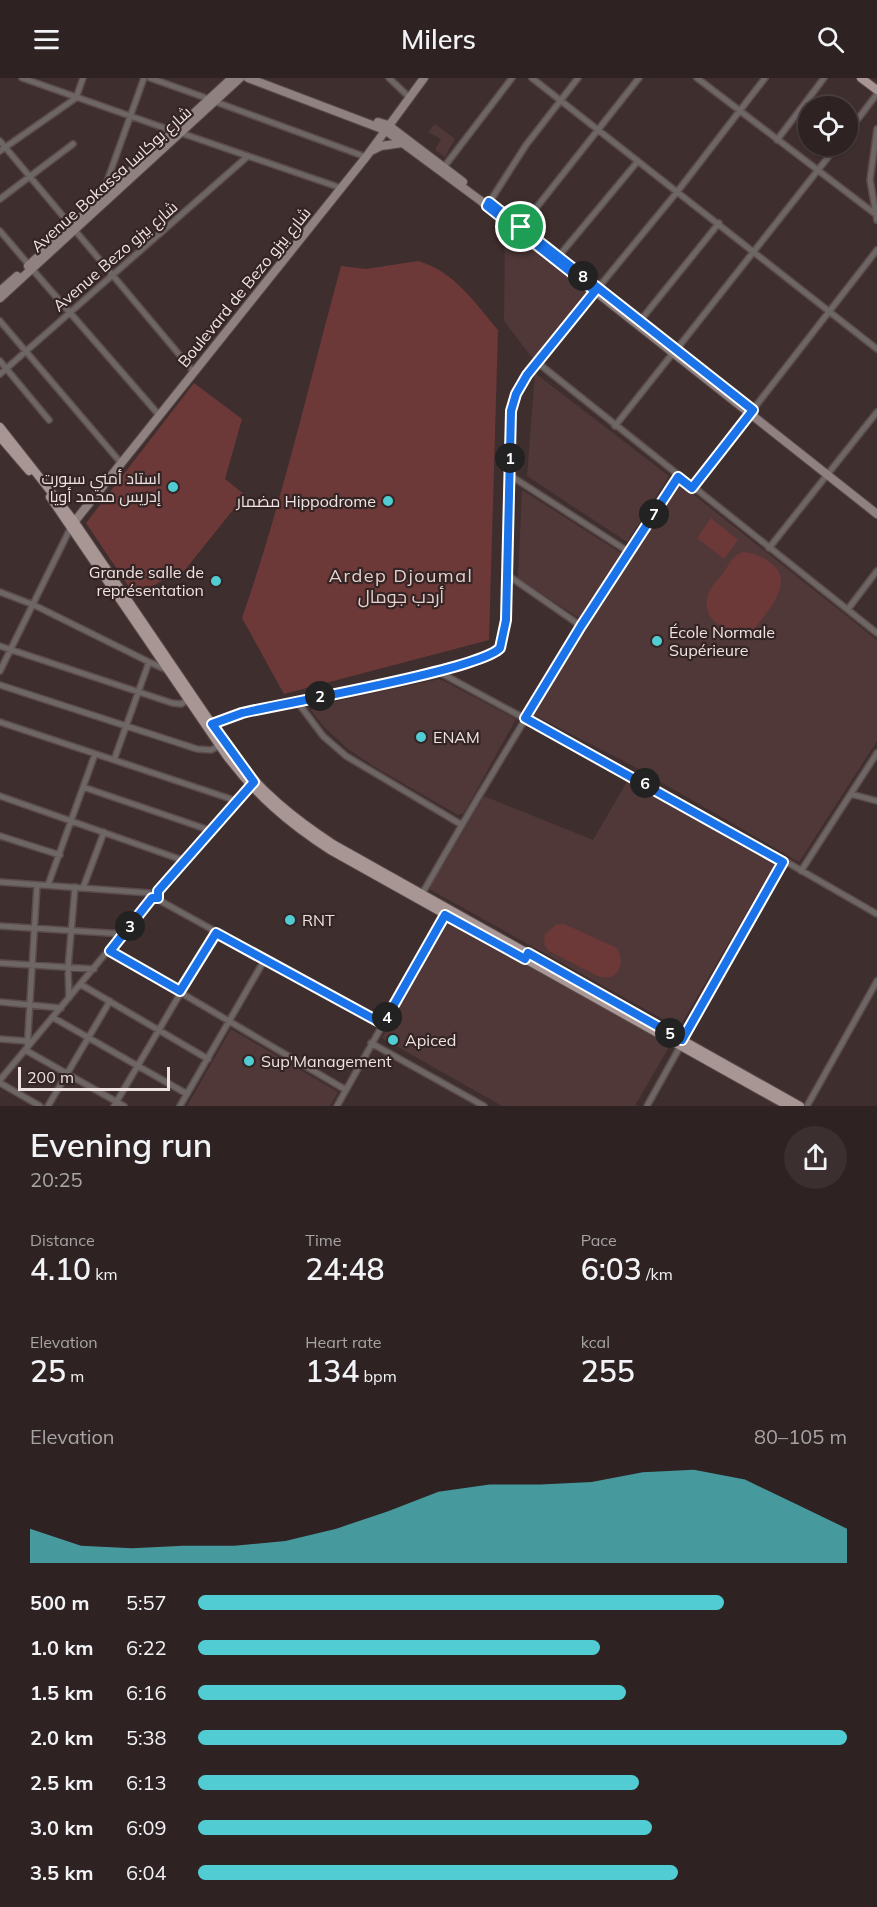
<!DOCTYPE html>
<meta charset="utf-8">
<style>
:root{--surface:#2f2222;--page:#3b2f2f;--text:#f1f3f6;--muted:#a7a4a5;--line:#4a3f40;--accent:#51ccd2}
body{margin:0;font-family:Mulish,Cairo,sans-serif;background:var(--page);color:var(--text);height:100vh;display:flex;flex-direction:column;font-size:22px;white-space:nowrap}
*{box-sizing:border-box;margin:0}
p{font-size:20px;color:var(--muted)}
.icon{flex:none;width:33px;height:33px;fill:none;stroke:currentColor;stroke-width:2;stroke-linecap:round;stroke-linejoin:round}
.map{position:relative;height:1028px;overflow:hidden}
.drawer{display:flex;flex-direction:column;background:var(--surface);flex:1}
.drawer>*{flex:none}
.tools{position:absolute;left:798px;top:18px;display:grid;gap:12px}
.tools a{display:grid;place-items:center;width:60px;height:60px;border-radius:50%;background:var(--surface);box-shadow:0 2px 4px #0004,0 0 0 2px var(--line);font-size:30px}
.scale{position:absolute;left:18px;bottom:15px;width:152px;box-sizing:border-box;padding-left:6px;border:3px solid #eee3e2;border-top:0;font-size:16px;line-height:21px;white-space:nowrap;color:#eee3e2;-webkit-text-stroke:4px #342524;paint-order:stroke}
.pin{position:absolute;display:grid;place-items:center;width:51px;height:51px;color:#fff;margin:-26px;border:3px solid #fff;border-radius:50%;box-shadow:0 2px 6px #0007}
.km{position:absolute;width:30px;height:30px;margin:-15px;border-radius:50%;background:#222;color:#fff;font-size:16px;line-height:30px;text-align:center}
.round{display:grid;place-items:center;flex:none;width:63px;height:63px;border-radius:32px;background:var(--page)}
.head{display:flex;align-items:center;justify-content:space-between;height:102px;padding:0 30px}
h1{font-size:33px;font-weight:600;line-height:45px}
.stats{display:grid;grid-template-columns:repeat(3,1fr);gap:9px;height:102px;padding:6px 30px}
.stats div{display:grid;align-content:center}
.stats b{font-size:30px;font-weight:600}
.stats small{font-size:16px;font-weight:400}
.stats p{font-size:16px}
.chart{height:168px;padding:12px 30px}
.chart p{display:flex;justify-content:space-between}
.chart svg{width:100%;height:108px;margin-top:6px;fill:var(--accent);opacity:.7}
ul{padding:0 30px;list-style:none;font-size:20px}
li{display:grid;grid-template-columns:96px 72px 1fr;align-items:center;height:45px}
li i{height:15px;border-radius:8px;background:var(--accent)}
header{display:flex;justify-content:space-between;align-items:center;height:78px;padding:0 30px;background:var(--surface);font-size:27px;font-weight:600}
.map>svg:first-child{display:block}
.built{fill:#4f3837}
.green{fill:#6d3938}
.lines{fill:none;stroke-linecap:round;stroke-linejoin:round}
.street-casing{stroke:#5b4b4b;stroke-width:8}
.secondary-casing{stroke:#5b4b4b;stroke-width:10}
.primary-casing{stroke:#5b4b4b;stroke-width:10}
.street{stroke:#6e6565;stroke-width:5}
.secondary{stroke:#8f8180;stroke-width:8}
.primary{stroke:#a89695;stroke-width:8}
.route-casing{stroke:#fff;stroke-width:12}
.route{stroke:#1a73e8;stroke-width:8}
.poi-dot{fill:#51ccd2;stroke:#342524;stroke-width:2}
.labels{text-anchor:middle;stroke-width:4.5;stroke-linejoin:round;paint-order:stroke}
.street-label{font-size:16px;fill:#eee3e2;stroke:#342524}
.poi-label{font-size:16px;fill:#eee3e2;stroke:#342524;text-anchor:start}
.neighbourhood-label{font-size:18px;letter-spacing:1.5px;fill:#e4cfcd;stroke:#342524}
</style>
<header><svg class="icon" aria-label="menu" viewBox="0 0 24 24"><path d="M4 6h16M4 12h16M4 18h16"/></svg>Milers<svg class="icon" aria-label="search" viewBox="0 0 24 24"><circle cx="10" cy="10" r="6"/><path d="M15 15l6 6"/></svg></header>
<div class="map">
<svg width="877" height="1028" viewBox="0 0 877 1028">
<rect width="100%" height="100%" fill="#3f2e2e"/>
<path class="built" d="M435,46L455,61L445,79L435,72L441,61L428,54Z
M505,148L587,214L554,262L533,281L504,243Z
M535,295L669,398L627,464L527,398Z
M679,405L877,562V663L799,784L633,688L532,636Z
M522,412L621,475L579,540L518,500Z
M440,601L516,641L464,735L458,737L378,691L348,671L323,648L311,632L313,628Z
M628,702L776,784L679,950L429,811L484,718L593,762Z
M446,843L670,967L635,1028H502L382,960Z
M231,951L338,1014L330,1028H187Z"/>
<path class="green" d="M418,183C454,193 475,225 498,252L489,562L284,616L242,540C282,425 309,305 341,188L366,191Z
M194,305L242,341L225,401L245,417L184,493L181,492L135,518L86,445Z
M711,440L738,462L724,481L697,460Z
M743,474C755,475 764,479 773,487C795,506 766,534 754,552C733,559 699,544 708,517C710,509 719,501 724,494C729,486 733,477 743,474Z
M564,846L617,870C626,885 618,905 598,898L549,873L544,866L545,856L556,847Z"/>
<g class="lines">
<defs>
<path id="street" d="M22,0L173,53
M150,0L209,21
M389,0L409,19
M532,0L877,271
M697,0L874,135
M216,24L366,79
M877,51L870,102L877,142
M848,54L877,16
M181,55L341,110
M777,62L824,0
M0,63L193,293
M0,73L76,20L83,0
M444,89L512,0
M101,120L144,0
M0,121L73,66
M487,128L526,67L578,0
M521,149L639,0
M0,153L29,187
M558,179L638,83
M32,191L159,337
M598,210L677,114L765,0
M0,243L121,385
M640,243L719,145
M676,272L837,68
M0,283L49,342
M538,285L877,555
M0,296L248,78
M615,348L673,275
M511,398L629,474
M692,410L877,172
M769,470L877,334
M506,496L581,548
M0,514L34,527L149,584
M848,531L877,493
M0,568L172,625L181,626L188,622
M0,593L71,449
M437,593L729,751L877,836
M0,607L197,671L211,672L219,668
M296,622L323,658L346,678L462,747
M0,644L237,723
M212,647L242,635C285,625 479,592 500,570L506,542L511,333L516,316L527,297L595,213
M114,682L149,584L167,592
M83,709L212,753
M851,716L877,723
M0,718L185,783
M0,758L60,777
M801,793L877,675
M0,804L150,815
M37,807L27,973L124,1028
M48,807L95,676
M83,810L104,754
M158,813L253,705
M422,816C503,674 589,536 678,399
M157,821L383,946
M0,848L124,856
M110,873L346,1012
M0,885L94,891
M80,906L208,981
M69,920L68,890L75,809
M0,924L61,930
M54,940L187,1016
M0,961L26,963
M371,965L484,1028
M0,1002L152,820
M0,1005L40,1028
M48,1028L110,923
M114,1028L216,855
M180,1028L265,881
M337,1028L445,836
M647,1028L783,784
M807,1028L877,903"/>
<path id="secondary" d="M248,0L385,52L481,123L877,436
M378,44L388,47L463,104
M371,73L381,68L402,65
M28,188L232,0
M0,213L17,198
M0,220L240,0
M71,448L366,79L424,0"/>
<path id="primary" d="M861,0L877,12
M0,349L74,443L231,674C260,713 293,740 333,766L800,1028
M0,359L29,393
M50,419L226,677C256,717 288,745 330,772L788,1028"/>
</defs>
<use href="#street" class="street-casing"/>
<use href="#secondary" class="secondary-casing"/>
<use href="#primary" class="primary-casing"/>
<use href="#street" class="street"/>
<use href="#secondary" class="secondary"/>
<use href="#primary" class="primary"/>
</g>
<g class="lines">
<defs>
<path id="route" d="M489,124L753,332L692,410L678,399L581,548L525,640L783,784L682,962L528,875L525,881L445,837L383,946L216,855L180,913L110,873L152,820H158V813L254,704L212,646L242,635C284,625 479,592 500,570L506,542L511,333L516,316L527,297L595,213L487,128Z"/>
</defs>
<use href="#route" class="route-casing"/>
<use href="#route" class="route"/>
</g>
<g class="poi-dot">
<circle cx="173" cy="409" r="6"/>
<circle cx="388" cy="423" r="6"/>
<circle cx="216" cy="503" r="6"/>
<circle cx="657" cy="563" r="6"/>
<circle cx="421" cy="659" r="6"/>
<circle cx="290" cy="842" r="6"/>
<circle cx="393" cy="962" r="6"/>
<circle cx="249" cy="983" r="6"/>
</g>
<g class="labels">
<g class="street-label">
<text transform="translate(111 101) rotate(-42)" y="6">Avenue Bokassa شارع بوكاسا</text>
<text transform="translate(115 178) rotate(-41)" y="6">Avenue Bezo شارع بيزو</text>
<text transform="translate(244 209) rotate(-51)" y="6">Boulevard de Bezo شارع بيزو</text>
</g>
<g class="poi-label">
<text x="161" y="406" text-anchor="end">استاد أمني سبورت<tspan x="161" dy="18">إدريس محمد أويا</tspan></text>
<text x="376" y="429" text-anchor="end">مضمار Hippodrome</text>
<text x="204" y="500" text-anchor="end">Grande salle de<tspan x="204" dy="18">représentation</tspan></text>
<text x="669" y="560">École Normale<tspan x="669" dy="18">Supérieure</tspan></text>
<text x="433" y="665">ENAM</text>
<text x="302" y="848">RNT</text>
<text x="405" y="968">Apiced</text>
<text x="261" y="989">Sup'Management</text>
</g>
<g class="neighbourhood-label">
<text x="401" y="504">Ardep Djoumal<tspan x="401" dy="21">أردب جومال</tspan></text>
</g>
</g>
</svg>
<div class="tools">
<a><svg class="icon" aria-label="locate" viewBox="0 0 24 24"><circle cx="12" cy="12" r="6"/><path d="M12 2v4M12 18v4M2 12h4M18 12h4"/></svg></a>
</div>
<div class="scale">200 m</div>
<div class="pin" style="left:521px;top:149px;background:#1e9e55"><svg class="icon" aria-label="arrive" viewBox="0 0 24 24"><path d="M6 21V4h12l-3 4 3 4H6"/></svg></div>
<b class="km" style="left:510px;top:380px">1</b>
<b class="km" style="left:320px;top:618px">2</b>
<b class="km" style="left:130px;top:848px">3</b>
<b class="km" style="left:387px;top:939px">4</b>
<b class="km" style="left:670px;top:955px">5</b>
<b class="km" style="left:645px;top:705px">6</b>
<b class="km" style="left:654px;top:436px">7</b>
<b class="km" style="left:583px;top:198px">8</b>
</div>
<section class="drawer">
<div class="head"><div><h1>Evening run</h1><p>20:25</p></div><a class="round"><svg class="icon" aria-label="share" viewBox="0 0 24 24"><path d="M12 15V3M7 8l5-5 5 5M5 13v7h14v-7"/></svg></a></div>
<div class="stats">
<div><p>Distance</p><b>4.10<small> km</small></b></div>
<div><p>Time</p><b>24:48</b></div>
<div><p>Pace</p><b>6:03<small> /km</small></b></div>
</div>
<div class="stats">
<div><p>Elevation</p><b>25<small> m</small></b></div>
<div><p>Heart rate</p><b>134<small> bpm</small></b></div>
<div><p>kcal</p><b>255</b></div>
</div>
<div class="chart"><p><span>Elevation</span>80–105 m</p>
<svg viewBox="0 0 160 44" preserveAspectRatio="none"><path d="M0 44V30L10 37L20 38L30 37L40 37L50 35L60 30L70 23L80 15L90 12L100 12L110 11L120 7L130 6L140 10L150 20L160 30V44z"/></svg>
</div>
<ul>
<li><b>500 m</b>5:57<i style="width:81%"></i></li>
<li><b>1.0 km</b>6:22<i style="width:62%"></i></li>
<li><b>1.5 km</b>6:16<i style="width:66%"></i></li>
<li><b>2.0 km</b>5:38<i style="width:100%"></i></li>
<li><b>2.5 km</b>6:13<i style="width:68%"></i></li>
<li><b>3.0 km</b>6:09<i style="width:70%"></i></li>
<li><b>3.5 km</b>6:04<i style="width:74%"></i></li>
</ul>
</section>
